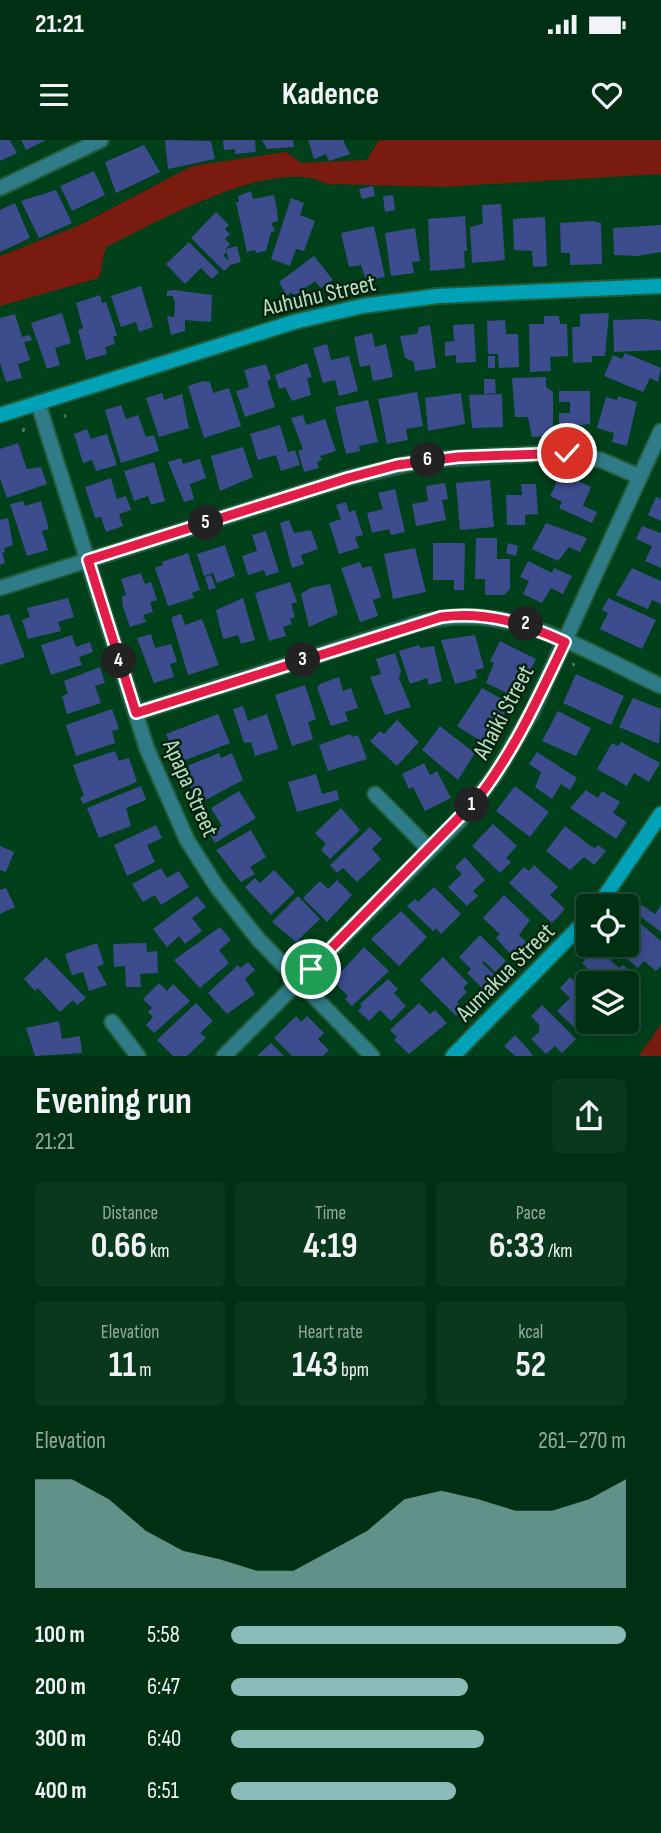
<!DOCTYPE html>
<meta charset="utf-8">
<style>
:root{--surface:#003014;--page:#0a381d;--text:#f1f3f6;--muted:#95a9a0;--line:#224b34;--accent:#8bbbb9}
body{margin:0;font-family:"Sofia Sans Condensed",sans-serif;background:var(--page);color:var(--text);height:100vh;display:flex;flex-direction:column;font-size:26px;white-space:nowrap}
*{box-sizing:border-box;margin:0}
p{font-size:23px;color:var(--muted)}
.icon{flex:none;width:38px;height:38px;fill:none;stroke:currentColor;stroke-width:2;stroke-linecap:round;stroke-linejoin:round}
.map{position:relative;height:916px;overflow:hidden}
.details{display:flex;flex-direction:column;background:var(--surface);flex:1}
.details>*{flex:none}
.controls{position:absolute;left:576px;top:754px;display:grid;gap:14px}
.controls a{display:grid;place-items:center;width:63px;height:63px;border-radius:7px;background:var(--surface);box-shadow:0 4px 18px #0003,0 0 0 2px var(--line);font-size:35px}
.pin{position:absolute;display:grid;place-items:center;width:60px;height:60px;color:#fff;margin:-30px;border:4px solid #fff;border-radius:50%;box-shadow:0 2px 7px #0007}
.km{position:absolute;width:35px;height:35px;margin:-18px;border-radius:50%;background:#222;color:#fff;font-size:19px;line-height:35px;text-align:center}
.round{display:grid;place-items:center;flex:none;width:74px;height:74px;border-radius:7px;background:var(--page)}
.headline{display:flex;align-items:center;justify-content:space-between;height:119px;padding:0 35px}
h1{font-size:38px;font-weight:700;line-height:52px}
.metrics{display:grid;grid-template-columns:repeat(3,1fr);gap:10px;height:119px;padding:7px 35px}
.metrics div{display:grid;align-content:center;border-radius:7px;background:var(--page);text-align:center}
.metrics b{font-size:35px;font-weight:700}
.metrics small{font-size:19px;font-weight:400}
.metrics p{font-size:19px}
.chart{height:196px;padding:14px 35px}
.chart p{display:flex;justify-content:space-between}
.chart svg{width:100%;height:126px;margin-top:7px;fill:var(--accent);opacity:.7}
ul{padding:0 35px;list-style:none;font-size:23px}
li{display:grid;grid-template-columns:112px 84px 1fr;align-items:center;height:52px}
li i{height:18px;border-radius:9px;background:var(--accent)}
.status{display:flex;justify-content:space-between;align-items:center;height:49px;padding:0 35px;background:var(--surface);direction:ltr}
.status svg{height:19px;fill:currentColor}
header{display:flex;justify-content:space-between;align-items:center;height:91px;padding:0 35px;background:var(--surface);font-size:32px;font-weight:700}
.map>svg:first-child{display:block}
.green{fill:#791b0e}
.building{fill:#3c4c8d}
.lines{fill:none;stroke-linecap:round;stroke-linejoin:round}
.street-casing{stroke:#225d39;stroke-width:18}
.secondary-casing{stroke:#225d39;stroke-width:18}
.path{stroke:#497e5c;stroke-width:2.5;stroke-dasharray:5 5;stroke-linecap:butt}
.street{stroke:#307b88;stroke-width:14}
.secondary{stroke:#00a2b8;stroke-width:14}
.route-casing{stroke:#fff;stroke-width:14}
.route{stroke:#e11d48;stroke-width:9}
.labels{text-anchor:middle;stroke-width:5;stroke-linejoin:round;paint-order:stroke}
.street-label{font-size:24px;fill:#bcdfc3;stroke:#04230e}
</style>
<div class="status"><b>21:21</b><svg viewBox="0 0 49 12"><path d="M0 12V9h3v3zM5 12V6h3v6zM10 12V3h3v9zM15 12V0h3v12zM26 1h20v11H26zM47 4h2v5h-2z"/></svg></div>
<header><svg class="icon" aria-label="menu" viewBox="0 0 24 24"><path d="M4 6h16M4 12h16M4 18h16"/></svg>Kadence<svg class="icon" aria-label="heart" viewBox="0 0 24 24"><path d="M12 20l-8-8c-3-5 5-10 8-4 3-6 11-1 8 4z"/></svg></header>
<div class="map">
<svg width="661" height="916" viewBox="0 0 661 916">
<rect width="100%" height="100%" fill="#00401b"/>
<path class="green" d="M379,0H661V34L443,47L327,44C274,15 158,82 106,107L99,138L0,166V116L78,86L192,26L286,12L301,23L367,20Z
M661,884V916H639Z"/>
<path class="building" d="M0,0H10L17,13L0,21Z
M21,0H46L26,10Z
M165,0L211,1L215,19L168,29Z
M223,0H255L256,12L235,14V9L224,10Z
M262,0H293L294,7L267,9Z
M308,0H343L350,14L329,21L326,14L314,19Z
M144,5L160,32L116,53L105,22Z
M94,31L105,55L72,71L60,46Z
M373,46L375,56L362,59L359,49Z
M56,50L72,83L39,98L21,61Z
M251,51L253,59L274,55L277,70L278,81L271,83L275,91L271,92L266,111L256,113L255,110L247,112L236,62H239L238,56Z
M393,55L395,70L385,72L383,56Z
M291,58L304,63L300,75L315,81L304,111L296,109L290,126L271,119Z
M15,63L30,98L0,112V70Z
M501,64L505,120L472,123L470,87L483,84L482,65Z
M216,72L229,85L225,89L230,94L225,99L230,104L225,110L227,112L223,115L229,121L226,109L237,106L241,122L230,125L224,131L191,98Z
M465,76L467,111H464L465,128L430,131L428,79Z
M545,77L547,126L533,127L532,111L514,110L513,79Z
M592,81L601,83L602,124L570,125V113H561L560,83Z
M661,85V112L638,116L614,115L613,88Z
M374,86L385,137L366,140L361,125L349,127L341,93Z
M415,88L420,121L412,122L414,133L391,136L385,93Z
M189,102L219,132L212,139L201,128L185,144L166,124Z
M314,116L333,140L321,148L315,141L294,156L291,152L287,156L279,142Z
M141,146L153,187L139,192L136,182L121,187L111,156Z
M174,150L212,155L211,182L185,180V191L171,195L167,176L174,177L175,163L173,156H167V151Z
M100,155L102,163L106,162L117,195L113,197L115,204L105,207L107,214L86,220L78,190L83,188L76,163Z
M62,173L71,203L55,208L60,225L47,229L31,183Z
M609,173L605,216H592V222L573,223L572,187H580V174Z
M15,174L22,197L30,195L32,200L24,202L30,220L18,224L22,238L6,242L0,223V178Z
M544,176H559L560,184H567L568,216L550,217L551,231L530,232L529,184H544Z
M646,179L661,181V210L614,212L613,180Z
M505,180L506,194H518L519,227L499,228L498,214H488L487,181Z
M474,184L476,222L456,223V215L445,216V202L454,201L453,185Z
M430,185L436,228L415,231L414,222L405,218L400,196L417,194L419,187Z
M372,193L375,207L386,204L393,237L373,241L370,225L360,227L354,197Z
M327,204L331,220L349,216L358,251L339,256L335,240L323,243L313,208Z
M625,213L661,228L658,242L650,238L643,252L604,236L613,215L622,219Z
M488,216H495V228H488Z
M307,223L312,237L307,238L311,255L292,261L285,247L279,249L275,235Z
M266,224L271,239L267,241L275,267L245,277L236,251L249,247L244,230Z
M546,237V247L553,252V293L551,296L532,297L528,277H515L512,238Z
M484,239H495L496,253L484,254Z
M204,241L210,242L213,253L229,248L241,286L204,298L188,246Z
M559,251H590V284L559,287V273H570V262H559Z
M417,252L423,286L406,289L408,300L387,304L378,259Z
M162,253L164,260L182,254L189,288L159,297L146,258Z
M461,253L465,284L428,291L425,258Z
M502,254L503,287L472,288L469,255Z
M618,256L637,262L627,306L612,302L614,293L597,288L606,257L617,260Z
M368,260L378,302L359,306L360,311L346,314L335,267Z
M121,265L126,279L138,275L146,297L154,295L159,311L121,323L105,270Z
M303,275L306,285L325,279L336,311L320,316L322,320L317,322L319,328L304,332L298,311L303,309L291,278Z
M280,285L288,312L295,310L300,325L281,331L276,315L258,320L250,294Z
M87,289L91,299L107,294L117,325L96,331L92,320L83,323L74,294Z
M18,303L27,329L41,327L47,344L7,358L0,339V309Z
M243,307L253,337L220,351L211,316Z
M181,318L183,324L200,319L206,338L190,344L194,359L184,362L168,322Z
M154,322L165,361L151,365L148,356L134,361L124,331Z
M561,333L591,347L583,366L597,372L592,383L559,368L562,362L550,356Z
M111,338L117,359L126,356L131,370L119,374L123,386L106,392L101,377L95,378L85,347Z
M490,340L494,387L460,390L456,343Z
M445,343L448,359L442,360L446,380L416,386L412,364L428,361L426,346Z
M521,344H536L538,374L525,375V385H507L506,355H522Z
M395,349L405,392L391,395L389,389L372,393L367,373L383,369L378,353Z
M656,357L661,359V381L648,375Z
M23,361L25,366L41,361L49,389L42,391L48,410L27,416L10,364Z
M346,362L349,372L355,370L363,395L355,397L359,408L339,414L329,383L341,379L336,365Z
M8,378L13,405L4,408L5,412L2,413L5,423L0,425V380Z
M289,380L294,393L311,390L318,409L301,415L304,424L292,428L280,383Z
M546,383L587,398L580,412L569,407L558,421L532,409Z
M642,386L661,393V428L645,421L652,406L636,399Z
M266,391L279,432L266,436L264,430L248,435L242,416L257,411L252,395Z
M476,398H497V419H510V449L504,455H485V439H475Z
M433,403H465L464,450H454V440H433Z
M508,403L518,406L516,416L506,413Z
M225,405L235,436L217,443L213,433L204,436L197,414Z
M415,408L426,452L393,459L384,414Z
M188,413L200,450L192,453L194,458L168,466L155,428L163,425L162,422Z
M528,421L552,433L554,428L572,436L563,454L551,448L542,463L523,454L529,441L520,437Z
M360,422L362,428L371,426L381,457L373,460L378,476L360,482L341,428Z
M632,428L661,441V464L652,460L648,469L616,455Z
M141,433L145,444L151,442L157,460L150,462L153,472L143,475L146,482L130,487L123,467L122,456L126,455L121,439Z
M211,435L216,448L209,450L205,437Z
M290,442L297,462L291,464L295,477L290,479L292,484L283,487L286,496L269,501L255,453Z
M330,444L338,474L309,487L301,454L310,448Z
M68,458L74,477L58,482L61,491L28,499L22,480L30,477L27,468Z
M243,458L255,500L241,504L238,495L223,499L216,470Z
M608,458L656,480L642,509L600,489L608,473L602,470Z
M9,474L25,517L0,525V476Z
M181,474L185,485L202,479L219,525L188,535L172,481V477Z
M151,494L155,508L171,504L177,522L170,524L174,537L154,543L137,498Z
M72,495L76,507L90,502L93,512L79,517L82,525L51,535L41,505Z
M475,495L484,528L475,530L477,538L455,544L441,500Z
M500,501L536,519L522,548L512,543L507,553L486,543L494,523L490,521Z
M419,505L420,508L434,506L442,541L429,545L427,538L410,544L399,511Z
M395,513L401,531L399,538L411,567L385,575L370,537L381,534L376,519Z
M100,527L105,543L95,546L101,563L67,574L62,556L68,554L64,541Z
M576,534L624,556L611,585L563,563Z
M339,537L343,551L351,548L358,568L345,572L348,581L331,586L317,548L320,544Z
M305,545L316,579L308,582L313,599L292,606L275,555Z
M482,548L511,564L485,604L457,586Z
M633,558L661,569L659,604L619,587Z
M243,566L248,581L267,574L278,609L255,616L251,602L244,603L233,569Z
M112,569L119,589L112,591L115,603L76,616L66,585Z
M558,571L591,588L576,616L542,601Z
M218,574L230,603L178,623L166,594Z
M397,580L419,602L397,626L370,601L380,591L384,594Z
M440,586L475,613L458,640L422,610Z
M350,594L352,597L358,595L367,619L328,631L319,605Z
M621,602L660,623L649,642L634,633L627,646L597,629L612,603L618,606Z
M115,611L119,621L129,618L137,642L83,664L80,658L84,656L73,625Z
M537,612L577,638L570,650L561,644L552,659L535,647L541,632L529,624Z
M219,613L221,618L232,613L243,640L200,663L180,629Z
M424,623L430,635L437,631L451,658L425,671L413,647L409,649L402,634Z
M316,634L322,654L337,650L339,660L297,672L288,642Z
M141,646L146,660L126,668L131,686L99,698L87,668Z
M515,646L549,672L530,697L496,671Z
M586,650L598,658L602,651L620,662L613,673L627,682L616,699L570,668Z
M239,651L256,678L215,703L209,693L222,686L211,668Z
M341,668L360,690L330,719L321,710L326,704L315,693Z
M493,684L517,706L506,718L511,722L500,733L472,706Z
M156,685L162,698L147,705L155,722L127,736L114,705Z
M565,686L589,705L595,708L598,705L606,711L594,725L584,717L570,730L546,711Z
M370,687L382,699L372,709L381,719L357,742L343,728L337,733L330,725Z
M251,690L266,717L250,727L255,734L241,742L216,710Z
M0,706L14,712L6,732L0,730Z
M465,717L485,740L473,751L478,756L467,766L448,747L462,734L455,727Z
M534,725L558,747L550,755L565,769L552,783L509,743L524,727L529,731Z
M161,728L167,738L179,731L189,747L161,765L155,755L143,762L132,744Z
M274,730L295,752L271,775L245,747L255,738L260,743Z
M337,740L352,755L327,782L303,758L320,741L328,749Z
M434,747L461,774L441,794L436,788L433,791L407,766L415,759L418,762Z
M6,748L15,767L0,774V750Z
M504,755L530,780L519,795L528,804L514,818L496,798L500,794L483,778Z
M197,756L206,767L192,778L202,791L185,804L179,796L167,807L153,789Z
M298,756L320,779L296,802L272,782Z
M642,765L655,774L661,765V792L636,773Z
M401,771L427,797L399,826L371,799Z
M640,783L661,801V826L656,831L644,821L638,828L610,805H626V795Z
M220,787L231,800L219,810L229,823L200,848L174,820Z
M480,795L506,821L495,832L484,821L482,823L496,836L483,849L467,833L471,829L459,817Z
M97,803L104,824L97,827L107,845L89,851L83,832L72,835L65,814Z
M146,803L147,812L157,811L158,833L140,834L141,847H126L125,826L114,827L113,804Z
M364,807L389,831L352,866L345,859L348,856L333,841Z
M597,808L619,828L623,825L638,839L626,856V844H599V839L582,823Z
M46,817L86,858L77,865L73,860L60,872L38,848L35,851L24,839Z
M443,817L468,843L463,848L467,852L457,862L463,869L456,876L420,840Z
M248,822L255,830L245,839L255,854L227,874L208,853L238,825L240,828Z
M570,837L588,857V882H598L583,896L557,871L570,858L560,848Z
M388,839L398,849L394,853L406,866L391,881L380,870L369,881L358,871L362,866L360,864Z
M159,843L167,851L173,844L190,861L154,893L146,885L153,877L148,872L152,868L143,859Z
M196,863L213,881L200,893L206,898L187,916H173L157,900Z
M419,863L430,874L435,870L447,883L409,914L394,900L397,897L390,890Z
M542,865L576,899L562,913L555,906L546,914L531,899L540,891L538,888L540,886L531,876Z
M296,876L301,882L307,876L324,893L318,899L329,910L323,916H292L274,898Z
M59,881L62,899L80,896L82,913L35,916L26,888Z
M515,895L527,908L533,916H515L504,906Z
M271,903L284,916H257Z"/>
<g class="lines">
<defs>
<path id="street" d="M0,48L101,0
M38,263L147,609L187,700L217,747L258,799L372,916
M0,448L348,338L425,320L551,313L601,320L640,337
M136,573L422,482C510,460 583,510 661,546
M375,654L430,710
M112,882L138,916
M224,916L459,681L495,635L532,572L661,291"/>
<path id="secondary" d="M0,275L294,182L362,166L438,156L661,146
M598,766L661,674
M453,916L588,778"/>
</defs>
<use href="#street" class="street-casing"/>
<use href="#secondary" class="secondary-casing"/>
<path class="path" d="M64,275L66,277
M23,292L24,288
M573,523L574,526"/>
<use href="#street" class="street"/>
<use href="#secondary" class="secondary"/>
</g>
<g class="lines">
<defs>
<path id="route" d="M311,829L478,658C515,610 539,556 565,502C523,483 487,471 441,477L136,573L88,420L348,338L397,325L458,317L567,313"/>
</defs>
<use href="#route" class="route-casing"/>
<use href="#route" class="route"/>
</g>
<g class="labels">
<g class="street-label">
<text transform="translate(319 155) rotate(-13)" y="8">Auhuhu Street</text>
<text transform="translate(503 572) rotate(-62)" y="8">Ahaiki Street</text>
<text transform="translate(191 648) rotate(66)" y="8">Apapa Street</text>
<text transform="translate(505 832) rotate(-45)" y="8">Aumakua Street</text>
</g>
</g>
</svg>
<div class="controls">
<a><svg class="icon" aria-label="locate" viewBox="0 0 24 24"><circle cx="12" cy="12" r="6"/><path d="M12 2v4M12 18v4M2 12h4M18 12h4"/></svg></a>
<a><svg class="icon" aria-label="layers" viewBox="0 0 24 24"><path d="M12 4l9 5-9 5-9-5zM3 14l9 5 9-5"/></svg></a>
</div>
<div class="pin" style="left:311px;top:829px;background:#1e9e55"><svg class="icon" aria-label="arrive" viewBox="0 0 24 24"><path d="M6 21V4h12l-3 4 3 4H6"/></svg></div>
<div class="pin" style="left:567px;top:313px;background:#d93025"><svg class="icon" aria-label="check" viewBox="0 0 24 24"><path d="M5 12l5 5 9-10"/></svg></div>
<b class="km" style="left:472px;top:665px">1</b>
<b class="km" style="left:526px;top:484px">2</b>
<b class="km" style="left:303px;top:520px">3</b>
<b class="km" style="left:119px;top:521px">4</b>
<b class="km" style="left:206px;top:383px">5</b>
<b class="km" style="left:428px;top:320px">6</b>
</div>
<section class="details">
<div class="headline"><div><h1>Evening run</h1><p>21:21</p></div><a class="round"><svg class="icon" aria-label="share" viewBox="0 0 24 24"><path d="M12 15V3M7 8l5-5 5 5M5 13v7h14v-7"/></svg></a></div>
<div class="metrics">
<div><p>Distance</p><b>0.66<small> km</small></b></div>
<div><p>Time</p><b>4:19</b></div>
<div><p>Pace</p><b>6:33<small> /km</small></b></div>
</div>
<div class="metrics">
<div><p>Elevation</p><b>11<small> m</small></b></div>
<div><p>Heart rate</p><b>143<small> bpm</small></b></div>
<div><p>kcal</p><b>52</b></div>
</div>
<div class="chart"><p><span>Elevation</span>261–270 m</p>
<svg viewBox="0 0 160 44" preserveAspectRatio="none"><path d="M0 44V6L10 6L20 13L30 24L40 31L50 34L60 38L70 38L80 31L90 24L100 13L110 10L120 13L130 17L140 17L150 13L160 6V44z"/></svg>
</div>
<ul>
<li><b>100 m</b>5:58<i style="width:100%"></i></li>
<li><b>200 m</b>6:47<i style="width:60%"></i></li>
<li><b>300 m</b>6:40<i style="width:64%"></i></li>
<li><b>400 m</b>6:51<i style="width:57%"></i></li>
</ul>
</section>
